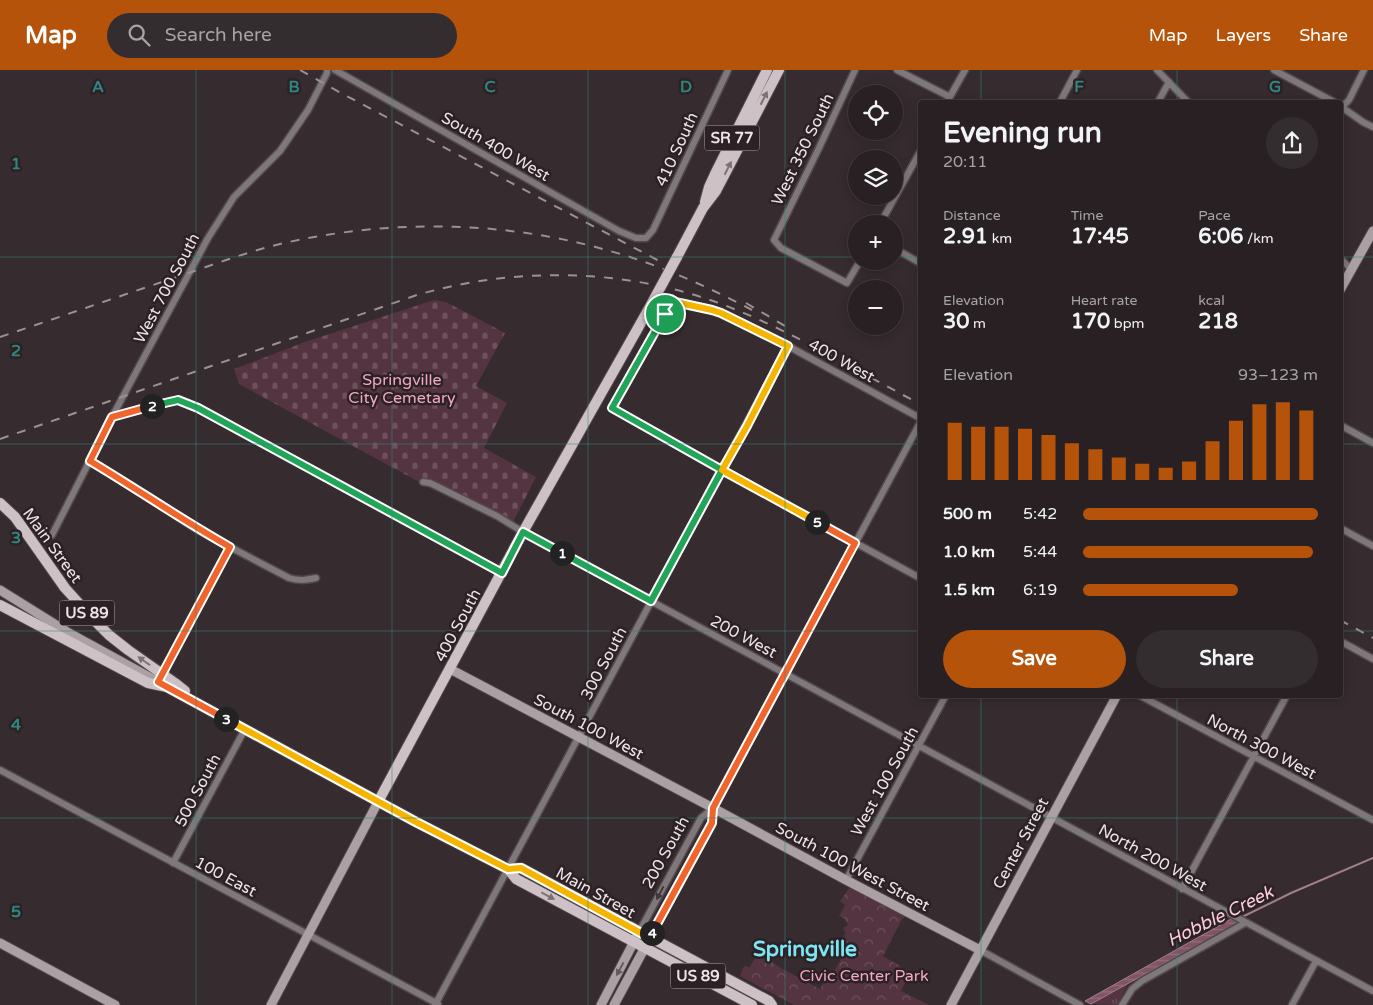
<!DOCTYPE html>
<meta charset="utf-8">
<style>
:root{--surface:#282023;--page:#342d30;--text:#f1f3f6;--muted:#a5a3a6;--line:#443e41;--accent:#b45309}
body{margin:0;font-family:"Varela Round",sans-serif;background:var(--page);color:var(--text);height:100vh;display:flex;flex-direction:column;font-size:19px;white-space:nowrap}
*{box-sizing:border-box;margin:0}
p{font-size:16px;color:var(--muted)}
.icon{flex:none;width:28px;height:28px;fill:none;stroke:currentColor;stroke-width:2;stroke-linecap:round;stroke-linejoin:round}
.map{position:relative;flex:1;overflow:hidden}
.sheet{position:absolute;left:918px;top:30px;width:425px;height:598px;display:flex;flex-direction:column;background:var(--surface);border-radius:5px;box-shadow:0 2px 12px #0003,0 0 0 1px var(--line)}
.sheet>*{flex:none}
.controls{position:absolute;left:848px;top:15px;display:grid;gap:10px}
.controls a{display:grid;place-items:center;width:55px;height:55px;border-radius:50%;background:var(--surface);box-shadow:0 2px 12px #0003,0 0 0 1px var(--line);font-size:25px}
.pin{position:absolute;display:grid;place-items:center;width:42px;height:42px;color:#fff;margin:-21px;border:2px solid #fff;border-radius:50%;box-shadow:0 1px 5px #0007}
.km{position:absolute;width:25px;height:25px;margin:-12px;border-radius:50%;background:#222;color:#fff;font-size:14px;line-height:25px;text-align:center}
.round{display:grid;place-items:center;flex:none;width:52px;height:52px;border-radius:26px;background:var(--page)}
.summary{display:flex;align-items:center;justify-content:space-between;height:85px;padding:0 25px}
h1{font-size:28px;font-weight:700;line-height:38px}
.figures{display:grid;grid-template-columns:repeat(3,1fr);gap:8px;height:85px;padding:5px 25px}
.figures div{display:grid;align-content:center}
.figures b{font-size:21px;font-weight:700}
.figures small{font-size:14px;font-weight:400}
.figures p{font-size:14px}
.chart{height:140px;padding:10px 25px}
.chart p{display:flex;justify-content:space-between}
.chart svg{width:100%;height:90px;margin-top:5px;stroke:var(--accent);stroke-width:6}
.primary-button{display:flex;gap:10px;margin-top:auto;padding:10px 25px}
.primary-button a{flex:1;height:58px;border-radius:30px;background:var(--accent);color:#fff;font-size:20px;font-weight:700;line-height:58px;text-align:center}
.primary-button a+a{background:var(--page);color:var(--text)}
ul{padding:0 25px;list-style:none;font-size:16px}
li{display:grid;grid-template-columns:80px 60px 1fr;align-items:center;height:38px}
li i{height:12px;border-radius:6px;background:var(--accent)}
header{display:flex;align-items:center;gap:30px;box-sizing:border-box;height:70px;padding:0 25px;background:var(--accent);color:#fff}
header strong{font-size:24px}
nav{display:flex;gap:28px;margin-inline-start:auto;font-size:18px}
.search{width:350px;height:45px;background:var(--page);display:flex;align-items:center;gap:12px;box-sizing:border-box;padding:0 18px;border-radius:28px;color:var(--muted);font-size:19px}
.map>svg:first-child{display:block}
.grass{fill:url(#grass-tufts)}
.cemetery{fill:url(#cemetery-stones)}
.park{fill:url(#park-crowns)}
.water{fill:url(#water-rules);stroke:#a17e8b}
.lines{fill:none;stroke-linecap:round;stroke-linejoin:round}
.stream{stroke:#a17e8b;stroke-width:2}
.street-casing{stroke:#53494c;stroke-width:9}
.secondary-casing{stroke:#53494c;stroke-width:11}
.primary-casing{stroke:#53494c;stroke-width:12}
.street{stroke:#7e787a;stroke-width:6}
.secondary{stroke:#aba1a4;stroke-width:9}
.primary{stroke:#cec1c5;stroke-width:10}
.rail{stroke:#9b9194;stroke-width:2;stroke-dasharray:9 9;stroke-linecap:butt}
.primary-bridge-casing{stroke:#53494c;stroke-width:12;stroke-linecap:butt}
.primary-bridge{stroke:#cec1c5;stroke-width:10}
.oneway{fill:#7d7175}
.oneway2{fill:#40373a}
.oneway3{fill:#655b5e}
.split-1-casing{stroke:#fff;stroke-width:10}
.split-2-casing{stroke:#fff;stroke-width:10}
.split-3-casing{stroke:#fff;stroke-width:10}
.split-4-casing{stroke:#fff;stroke-width:10}
.split-5-casing{stroke:#fff;stroke-width:10}
.split-6-casing{stroke:#fff;stroke-width:10}
.split-1{stroke:#22a559;stroke-width:6}
.split-2{stroke:#22a559;stroke-width:6}
.split-3{stroke:#f0652b;stroke-width:6}
.split-4{stroke:#f5b400;stroke-width:6}
.split-5{stroke:#f0652b;stroke-width:6}
.split-6{stroke:#f5b400;stroke-width:6}
.grid{fill:none;stroke:#308680;stroke-width:1;stroke-opacity:0.55}
.labels{text-anchor:middle;stroke-width:5;stroke-linejoin:round;paint-order:stroke}
.shield{fill:#2c2125;stroke:#b2aaac;stroke-width:1}
.shield-label{font-size:15px;font-weight:bold;fill:#ece4e6}
.street-label{font-size:16px;fill:#ece4e6;stroke:#2c2125}
.park-label{font-size:16px;fill:#f2a7c2;stroke:#2c2125}
.water-label{font-size:18px;font-style:italic;fill:#fdcede;stroke:#2c2125}
.district-label{font-size:21px;font-weight:bold;fill:#7ce6f3;stroke:#2c2125}
.grid-label{font-size:16px;text-anchor:middle;font-weight:bold;fill:#308680;stroke:#2c2125;stroke-width:5;stroke-linejoin:round;paint-order:stroke}
</style>
<header>
<strong>Map</strong>
<div class="search"><svg class="icon" aria-label="search" viewBox="0 0 24 24"><circle cx="10" cy="10" r="6"/><path d="M15 15l6 6"/></svg>Search here</div>
<nav><a>Map</a><a>Layers</a><a>Share</a></nav>
</header>
<div class="map">
<svg width="1373" height="935" viewBox="0 0 1373 935">
<defs>
<pattern id="grass-tufts" width="24" height="20" patternUnits="userSpaceOnUse" patternTransform="scale(1.25)"><rect width="24" height="20" fill="#553441"/><path d="M3 7l-1-3M5 7V3M7 7l1-3M15 17l-1-3M17 17v-4M19 17l1-3" fill="none" stroke="#6e515c"/></pattern>
<pattern id="cemetery-stones" width="16" height="16" patternUnits="userSpaceOnUse" patternTransform="scale(1.25)"><rect width="16" height="16" fill="#553441"/><path d="M2 7V4a2 2 0 0 1 4 0v3zM10 15v-3a2 2 0 0 1 4 0v3z" fill="#6e515c"/></pattern>
<pattern id="park-crowns" width="20" height="18" patternUnits="userSpaceOnUse" patternTransform="scale(1.25)"><rect width="20" height="18" fill="#553441"/><path d="M2 6a3 3 0 1 1 6 0M12 15a3 3 0 1 1 6 0" fill="none" stroke="#6e515c"/></pattern>
<pattern id="water-rules" width="6" height="5" patternUnits="userSpaceOnUse" patternTransform="scale(1.25)"><rect width="6" height="5" fill="#815364"/><path d="M0 2.5h6" fill="none" stroke="#936c7a"/></pattern>
</defs>
<rect width="100%" height="100%" fill="#362b2f"/>
<path class="grass" d="M1128,914L1117,935L1091,934Z"/>
<path class="cemetery" d="M434,230L446,232L505,263L476,316L507,333L484,378L536,407L510,458L430,415L423,414L239,314L234,299L305,272Z"/>
<path class="park" d="M850,817L904,846V848L902,849L883,886L910,902L901,921L929,935H794L740,906L744,896L750,897L761,877L774,884L770,890L779,897L820,919L826,908L830,910L846,879L841,870L844,868L843,866L846,864L843,858L848,855L844,848L839,846L845,835L840,831Z"/>
<path class="water" d="M1231,849L1239,852L1091,934L1085,931Z"/>
<g class="lines">
<path class="stream" d="M1240,848L1291,823L1373,788"/>
<defs>
<path id="street" d="M335,0L619,161L636,168H646L653,160L728,0
M855,0L819,78L774,170L781,178L847,213L860,191
M897,0L950,27
M1157,0L1188,32
M1274,0L1334,32
M947,32L965,0
M1060,32L1077,0
M1158,32L1169,12
M1340,36L1363,52L1373,57
M1342,37L1349,30L1364,0
M880,154L920,82
M894,178L920,193
M1340,188L1351,199
M112,347L178,330L198,338L502,503
M920,348L788,276L721,243L712,240L666,231L665,244L612,338L722,400L920,508
M1340,355L1373,373
M90,391L140,421L196,459L289,508C299,511 306,510 316,508
M423,412L430,413L497,446L523,462L1373,921
M1340,458L1373,476
M52,465L112,347L208,168L234,127L280,81L308,40L327,3V0
M1340,571L1373,589
M161,606L230,477
M1139,625L1373,750
M0,700L438,934
M173,793L245,659
M846,810L946,625
M1182,819L1287,625
M639,862L701,748L713,738L920,353
M650,868L712,753L713,738
M980,880L1080,935
M435,935L788,276
M1122,935L1132,919L1142,911L1245,853
M1292,935L1316,891"/>
<path id="secondary" d="M1340,220L1373,161
M0,520L69,563L162,614
M450,599L713,738L846,810L980,880
M0,873L115,935
M271,935L378,732
M601,935L639,862
M614,935L650,868
M951,935L1117,625"/>
<path id="primary" d="M705,132L709,117L715,104L767,0
M677,187L703,138L716,121L779,0
M0,433L15,447L65,518L94,550L109,565L128,580L175,613L185,621
M0,535L148,613L167,617L416,752L502,796L508,799L516,809L752,935
M378,732L523,462L647,242
M508,799L521,798L769,931L772,935"/>
</defs>
<use href="#street" class="street-casing"/>
<use href="#secondary" class="secondary-casing"/>
<use href="#primary" class="primary-casing"/>
<use href="#street" class="street"/>
<use href="#secondary" class="secondary"/>
<use href="#primary" class="primary"/>
<path class="rail" d="M300,0L341,23L663,193
M746,233L785,256
M0,267C57,248 114,228 171,209C207,197 243,183 280,174C388,149 503,150 610,181C660,195 706,216 752,240
M0,369L417,225C514,197 620,198 716,232C787,258 853,299 920,334
M1340,550L1373,568"/>
<defs>
<path id="primary-bridge" d="M647,242L677,187"/>
</defs>
<use href="#primary-bridge" class="primary-bridge-casing"/>
<use href="#primary-bridge" class="primary-bridge"/>
</g>
<defs><path id="oneway-solid" d="M-6-.8H1V-3.2L6.5 0L1 3.2V.8H-6Z" transform="scale(1.25)"/></defs>
<g class="oneway">
<use href="#oneway-solid" transform="translate(764 28) rotate(-63)"/>
<use href="#oneway-solid" transform="translate(728 98) rotate(-63)"/>
<use href="#oneway-solid" transform="translate(144 591) rotate(-145)"/>
<use href="#oneway-solid" transform="translate(548 826) rotate(28)"/>
</g>
<use class="oneway2" href="#oneway-solid" transform="translate(660 823) rotate(118)"/>
<use class="oneway3" href="#oneway-solid" transform="translate(620 899) rotate(118)"/>
<g class="lines">
<defs>
<path id="split-1" d="M562,483L651,531L722,400L612,338L665,244"/>
<path id="split-2" d="M152,336L178,330L198,338L502,503L523,462L562,483"/>
<path id="split-3" d="M152,336L112,347L90,391C137,419 182,450 230,477L158,612L226,649"/>
<path id="split-4" d="M226,649L416,752L508,799L521,798L650,868L652,863"/>
<path id="split-5" d="M652,863L712,753L713,738L855,473L817,452"/>
<path id="split-6" d="M665,244L666,230L712,240L721,243L788,276L747,356L722,400L817,452"/>
</defs>
<use href="#split-1" class="split-1-casing"/>
<use href="#split-2" class="split-2-casing"/>
<use href="#split-3" class="split-3-casing"/>
<use href="#split-4" class="split-4-casing"/>
<use href="#split-5" class="split-5-casing"/>
<use href="#split-6" class="split-6-casing"/>
<use href="#split-1" class="split-1"/>
<use href="#split-2" class="split-2"/>
<use href="#split-3" class="split-3"/>
<use href="#split-4" class="split-4"/>
<use href="#split-5" class="split-5"/>
<use href="#split-6" class="split-6"/>
</g>
<path class="grid" d="M196,0V935M392,0V935M588,0V935M785,0V935M981,0V32M1177,0V32M0,187H856M894,187H920M1340,187H1373M0,374H920M1340,374H1373M0,561H920M1340,561H1373M981,625V935M1177,625V935M0,748H1373"/>
<g class="labels">
<g class="shield">
<rect x="704.5" y="55.5" width="55" height="25" rx="4"/>
<rect x="59.5" y="530.5" width="55" height="25" rx="4"/>
<rect x="670.5" y="893.5" width="55" height="25" rx="4"/>
</g>
<g class="shield-label">
<text x="732" y="73">SR 77</text>
<text x="87" y="548">US 89</text>
<text x="698" y="911">US 89</text>
</g>
<g class="street-label">
<text transform="translate(496 76) rotate(30)" y="6">South 400 West</text>
<text transform="translate(676 79) rotate(-65)" y="6">410 South</text>
<text transform="translate(802 79) rotate(-64)" y="6">West 350 South</text>
<text transform="translate(166 218) rotate(-62)" y="6">West 700 South</text>
<text transform="translate(842 290) rotate(29)" y="6">400 West</text>
<text transform="translate(53 475) rotate(54)" y="6">Main Street</text>
<text transform="translate(457 555) rotate(-62)" y="6">400 South</text>
<text transform="translate(744 566) rotate(28)" y="6">200 West</text>
<text transform="translate(603 593) rotate(-62)" y="6">300 South</text>
<text transform="translate(589 656) rotate(28)" y="6">South 100 West</text>
<text transform="translate(1262 676) rotate(28)" y="6">North 300 West</text>
<text transform="translate(884 711) rotate(-61)" y="6">West 100 South</text>
<text transform="translate(197 720) rotate(-62)" y="6">500 South</text>
<text transform="translate(1020 773) rotate(-62)" y="6">Center Street</text>
<text transform="translate(665 782) rotate(-61)" y="6">200 South</text>
<text transform="translate(1153 787) rotate(29)" y="6">North 200 West</text>
<text transform="translate(853 796) rotate(28)" y="6">South 100 West Street</text>
<text transform="translate(226 806) rotate(28)" y="6">100 East</text>
<text transform="translate(596 822) rotate(29)" y="6">Main Street</text>
</g>
<g class="park-label">
<text x="402" y="315">Springville<tspan x="402" dy="18">City Cemetary</tspan></text>
<text x="864" y="911">Civic Center Park</text>
</g>
<g class="water-label">
<text transform="translate(1220 846) rotate(-26)" y="6">Hobble Creek</text>
</g>
<g class="district-label">
<text x="805" y="886">Springville</text>
</g>
</g>
<g class="grid-label">
<text x="98" y="22">A</text>
<text x="294" y="22">B</text>
<text x="490" y="22">C</text>
<text x="686" y="22">D</text>
<text x="1079" y="22">F</text>
<text x="1275" y="22">G</text>
<text x="16" y="99">1</text>
<text x="16" y="286">2</text>
<text x="16" y="473">3</text>
<text x="16" y="660">4</text>
<text x="16" y="847">5</text>
</g>
</svg>
<div class="controls">
<a><svg class="icon" aria-label="locate" viewBox="0 0 24 24"><circle cx="12" cy="12" r="6"/><path d="M12 2v4M12 18v4M2 12h4M18 12h4"/></svg></a>
<a><svg class="icon" aria-label="layers" viewBox="0 0 24 24"><path d="M12 4l9 5-9 5-9-5zM3 14l9 5 9-5"/></svg></a>
<a>+</a>
<a>−</a>
</div>
<div class="pin" style="left:665px;top:244px;background:#1e9e55"><svg class="icon" aria-label="arrive" viewBox="0 0 24 24"><path d="M6 21V4h12l-3 4 3 4H6"/></svg></div>
<b class="km" style="left:562px;top:483px">1</b>
<b class="km" style="left:152px;top:336px">2</b>
<b class="km" style="left:226px;top:649px">3</b>
<b class="km" style="left:652px;top:863px">4</b>
<b class="km" style="left:817px;top:452px">5</b>
<section class="sheet">
<div class="summary"><div><h1>Evening run</h1><p>20:11</p></div><a class="round"><svg class="icon" aria-label="share" viewBox="0 0 24 24"><path d="M12 15V3M7 8l5-5 5 5M5 13v7h14v-7"/></svg></a></div>
<div class="figures">
<div><p>Distance</p><b>2.91<small> km</small></b></div>
<div><p>Time</p><b>17:45</b></div>
<div><p>Pace</p><b>6:06<small> /km</small></b></div>
</div>
<div class="figures">
<div><p>Elevation</p><b>30<small> m</small></b></div>
<div><p>Heart rate</p><b>170<small> bpm</small></b></div>
<div><p>kcal</p><b>218</b></div>
</div>
<div class="chart"><p><span>Elevation</span>93–123 m</p>
<svg viewBox="0 0 160 44" preserveAspectRatio="none"><path d="M5 44V16M15 44V18M25 44V18M35 44V19M45 44V22M55 44V26M65 44V29M75 44V33M85 44V36M95 44V38M105 44V35M115 44V25M125 44V15M135 44V7M145 44V6M155 44V10"/></svg>
</div>
<ul>
<li><b>500 m</b>5:42<i style="width:100%"></i></li>
<li><b>1.0 km</b>5:44<i style="width:98%"></i></li>
<li><b>1.5 km</b>6:19<i style="width:66%"></i></li>
</ul>
<div class="primary-button"><a>Save</a><a>Share</a></div>
</section>
</div>
